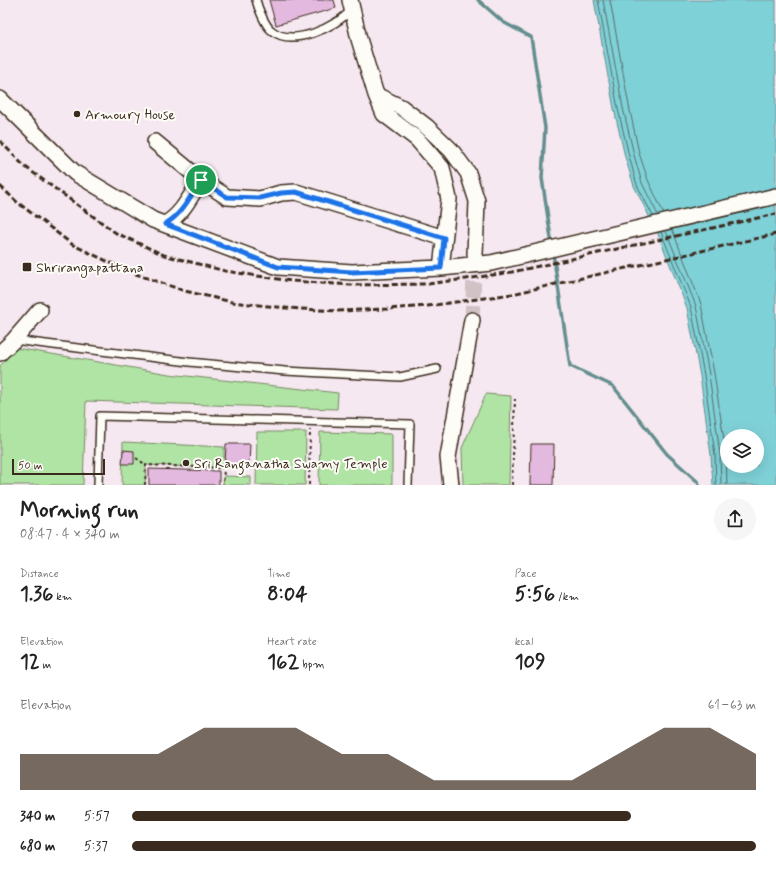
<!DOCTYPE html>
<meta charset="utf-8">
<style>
:root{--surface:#fff;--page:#f6f6f6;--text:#222;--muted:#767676;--accent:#3b2a1e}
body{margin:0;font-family:Mynerve,sans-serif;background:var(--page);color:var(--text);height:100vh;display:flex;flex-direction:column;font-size:15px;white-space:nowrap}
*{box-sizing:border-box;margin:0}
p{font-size:13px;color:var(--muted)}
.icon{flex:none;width:22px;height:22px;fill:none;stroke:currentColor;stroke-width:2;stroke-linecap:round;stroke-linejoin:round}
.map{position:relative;height:485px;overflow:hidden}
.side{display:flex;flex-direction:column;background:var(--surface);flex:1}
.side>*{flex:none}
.buttons{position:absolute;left:720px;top:429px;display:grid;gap:8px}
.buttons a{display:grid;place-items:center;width:44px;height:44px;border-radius:50%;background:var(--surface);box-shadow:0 4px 16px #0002;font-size:20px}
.scale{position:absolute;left:12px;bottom:10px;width:93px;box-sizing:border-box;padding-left:4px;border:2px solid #3b2a1e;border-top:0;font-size:11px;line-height:14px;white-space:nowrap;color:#3b2a1e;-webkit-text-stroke:3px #fdfcf7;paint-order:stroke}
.pin{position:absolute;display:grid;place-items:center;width:34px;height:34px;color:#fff;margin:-17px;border:2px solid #fff;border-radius:50%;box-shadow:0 1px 4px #0007}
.round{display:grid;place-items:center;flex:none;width:42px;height:42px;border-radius:21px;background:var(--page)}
.headline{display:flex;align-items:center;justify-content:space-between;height:68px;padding:0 20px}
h1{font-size:22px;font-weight:700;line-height:30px}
.figures{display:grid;grid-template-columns:repeat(3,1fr);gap:6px;height:68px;padding:4px 20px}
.figures div{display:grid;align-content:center}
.figures b{font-size:20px;font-weight:700}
.figures small{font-size:11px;font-weight:400}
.figures p{font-size:11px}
.chart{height:112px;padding:8px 20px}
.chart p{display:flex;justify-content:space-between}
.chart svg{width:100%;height:72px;margin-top:4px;fill:var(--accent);opacity:.7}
ul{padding:0 20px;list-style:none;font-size:13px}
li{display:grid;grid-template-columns:64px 48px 1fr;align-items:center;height:30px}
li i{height:10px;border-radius:5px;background:var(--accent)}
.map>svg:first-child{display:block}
.green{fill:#b0e4a5;stroke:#768762}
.water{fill:#7fd1d8;stroke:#648e8e;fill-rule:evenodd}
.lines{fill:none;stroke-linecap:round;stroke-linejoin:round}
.shore{stroke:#566d68;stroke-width:1}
.stream{stroke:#648e8e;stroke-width:3.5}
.building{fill:#e4b9df;stroke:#3b2a1e}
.street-tunnel{stroke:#d1c2c6;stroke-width:15;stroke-dasharray:15 8;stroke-linecap:butt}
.lane-casing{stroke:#3b2a1e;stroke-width:10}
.street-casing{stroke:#3b2a1e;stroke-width:18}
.path{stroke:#3b2a1e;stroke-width:2;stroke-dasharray:3 3;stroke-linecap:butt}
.lane{stroke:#fdfcf7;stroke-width:7}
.street{stroke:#fdfcf7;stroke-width:15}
.rail{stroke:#3b2a1e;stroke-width:3;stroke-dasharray:6 3;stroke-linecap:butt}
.route-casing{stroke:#fff;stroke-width:8}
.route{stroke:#1a73e8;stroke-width:5}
.poi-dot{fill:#3b2a1e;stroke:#fdfcf7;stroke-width:1.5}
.labels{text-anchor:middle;stroke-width:4;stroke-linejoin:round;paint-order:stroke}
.poi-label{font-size:14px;fill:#3b2a1e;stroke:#fdfcf7;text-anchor:start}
</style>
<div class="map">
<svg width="776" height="485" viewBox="0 0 776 485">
<rect width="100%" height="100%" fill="#f6e8f0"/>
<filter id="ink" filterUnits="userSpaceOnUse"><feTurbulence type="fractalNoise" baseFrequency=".025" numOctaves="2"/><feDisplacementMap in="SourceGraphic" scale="8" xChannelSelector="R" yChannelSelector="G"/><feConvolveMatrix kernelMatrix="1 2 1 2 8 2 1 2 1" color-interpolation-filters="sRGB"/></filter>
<g filter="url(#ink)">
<path class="green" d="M16,348L169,374L338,393L337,409L86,401L83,485H0V366Z
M486,394L511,396L509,485H463L462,448Z
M257,432H306L305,485H256Z
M320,432L392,434V485H319Z
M123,442L224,447V468L146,465L145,485H122Z
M224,476L251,477V485H223Z"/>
<path class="water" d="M594,0H776V485H713L711,455L700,376L687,308L658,234L634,186L625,157L614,109ZM727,436H757V466H727Z"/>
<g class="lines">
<path class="shore" d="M598,0L618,109L629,156L637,185L653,216
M603,0L623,108L634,155L642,183L658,215
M610,0L629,106L639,153L648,180L664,214
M672,229L701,304L714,373L726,453L727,485
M666,231L696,306L709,374L720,454L721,485
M661,232L691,307L704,375L715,455L716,485"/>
<path class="stream" d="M478,0L503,22L531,37L545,128L542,178L552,245
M553,253L570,366L613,386L667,454L698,482L699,485"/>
</g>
<path class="building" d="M269,0H334L336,8L276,25Z
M226,444H250L249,465L225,464Z
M531,444H554L553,485H530Z
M123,450L134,451V464H122Z
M149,469L219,471V485H149Z"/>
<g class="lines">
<path class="street-tunnel" d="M472,320L475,254"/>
<defs>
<path id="lane" d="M256,0C258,8 265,25 271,30C292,48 336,27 351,10
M14,340L189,362L285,371L400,377L437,369
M98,485L100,416L410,424L408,485"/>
<path id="street" d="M350,0L359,39L376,95L384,114L417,139L442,168L449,199L441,268
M376,95L401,107L427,127L451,150L468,173L477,201L475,254
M0,99L75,173L153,220L278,267L352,272L441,268L491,263L776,196
M155,142L201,180L227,197L260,199L281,193L296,192L444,238
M165,224C182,215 191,195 201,180
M0,353L14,340L40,310
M451,485L448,457L472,320"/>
</defs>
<use href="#lane" class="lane-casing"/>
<use href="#street" class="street-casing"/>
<path class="path" d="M136,458L146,465
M224,468H238
M145,485L146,465L224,468L223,485
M309,485L310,430
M512,485L515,399"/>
<use href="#lane" class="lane"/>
<use href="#street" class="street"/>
<path class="rail" d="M0,141L24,166L116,233L164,255L225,271L291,281L351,285L427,284L466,279L512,272L776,214
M0,186L17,202L73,245L130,272L185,291L232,302L286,308L337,311L387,309L428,306L512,294L776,234"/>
</g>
</g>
<g class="lines" filter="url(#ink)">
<defs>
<path id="route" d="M201,180L227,197L260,198L281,193L296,192L444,238L441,268L352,272L278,267L165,224C182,215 191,195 201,180Z"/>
</defs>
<use href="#route" class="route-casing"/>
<use href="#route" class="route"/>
</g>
<g class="poi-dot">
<circle cx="77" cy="114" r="4"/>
<rect x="22" y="262" width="10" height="10" rx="2"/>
<circle cx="186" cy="463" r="4"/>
</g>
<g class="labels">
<g class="poi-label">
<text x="85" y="119">Armoury House</text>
<text x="36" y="272">Shrirangapattana</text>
<text x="194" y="468">Sri Ranganatha Swamy Temple</text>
</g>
</g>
</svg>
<div class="buttons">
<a><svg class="icon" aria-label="layers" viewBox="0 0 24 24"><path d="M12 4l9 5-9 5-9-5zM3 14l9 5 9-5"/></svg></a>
</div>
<div class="scale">50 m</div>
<div class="pin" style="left:201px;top:180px;background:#1e9e55"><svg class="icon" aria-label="arrive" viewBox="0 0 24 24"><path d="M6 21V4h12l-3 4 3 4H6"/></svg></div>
</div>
<section class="side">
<div class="headline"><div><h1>Morning run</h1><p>08:47 · 4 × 340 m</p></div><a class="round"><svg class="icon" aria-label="share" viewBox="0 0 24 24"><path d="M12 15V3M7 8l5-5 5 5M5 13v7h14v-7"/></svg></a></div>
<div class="figures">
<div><p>Distance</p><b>1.36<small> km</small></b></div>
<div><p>Time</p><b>8:04</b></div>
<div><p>Pace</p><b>5:56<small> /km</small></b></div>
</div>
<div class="figures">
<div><p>Elevation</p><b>12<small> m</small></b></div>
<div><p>Heart rate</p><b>162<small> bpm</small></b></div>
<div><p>kcal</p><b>109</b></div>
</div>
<div class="chart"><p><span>Elevation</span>61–63 m</p>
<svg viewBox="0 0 160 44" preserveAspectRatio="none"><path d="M0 44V22L10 22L20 22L30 22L40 6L50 6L60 6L70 22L80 22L90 38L100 38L110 38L120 38L130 22L140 6L150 6L160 22V44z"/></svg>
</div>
<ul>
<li><b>340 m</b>5:57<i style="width:80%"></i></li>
<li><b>680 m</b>5:37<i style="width:100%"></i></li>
</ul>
</section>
